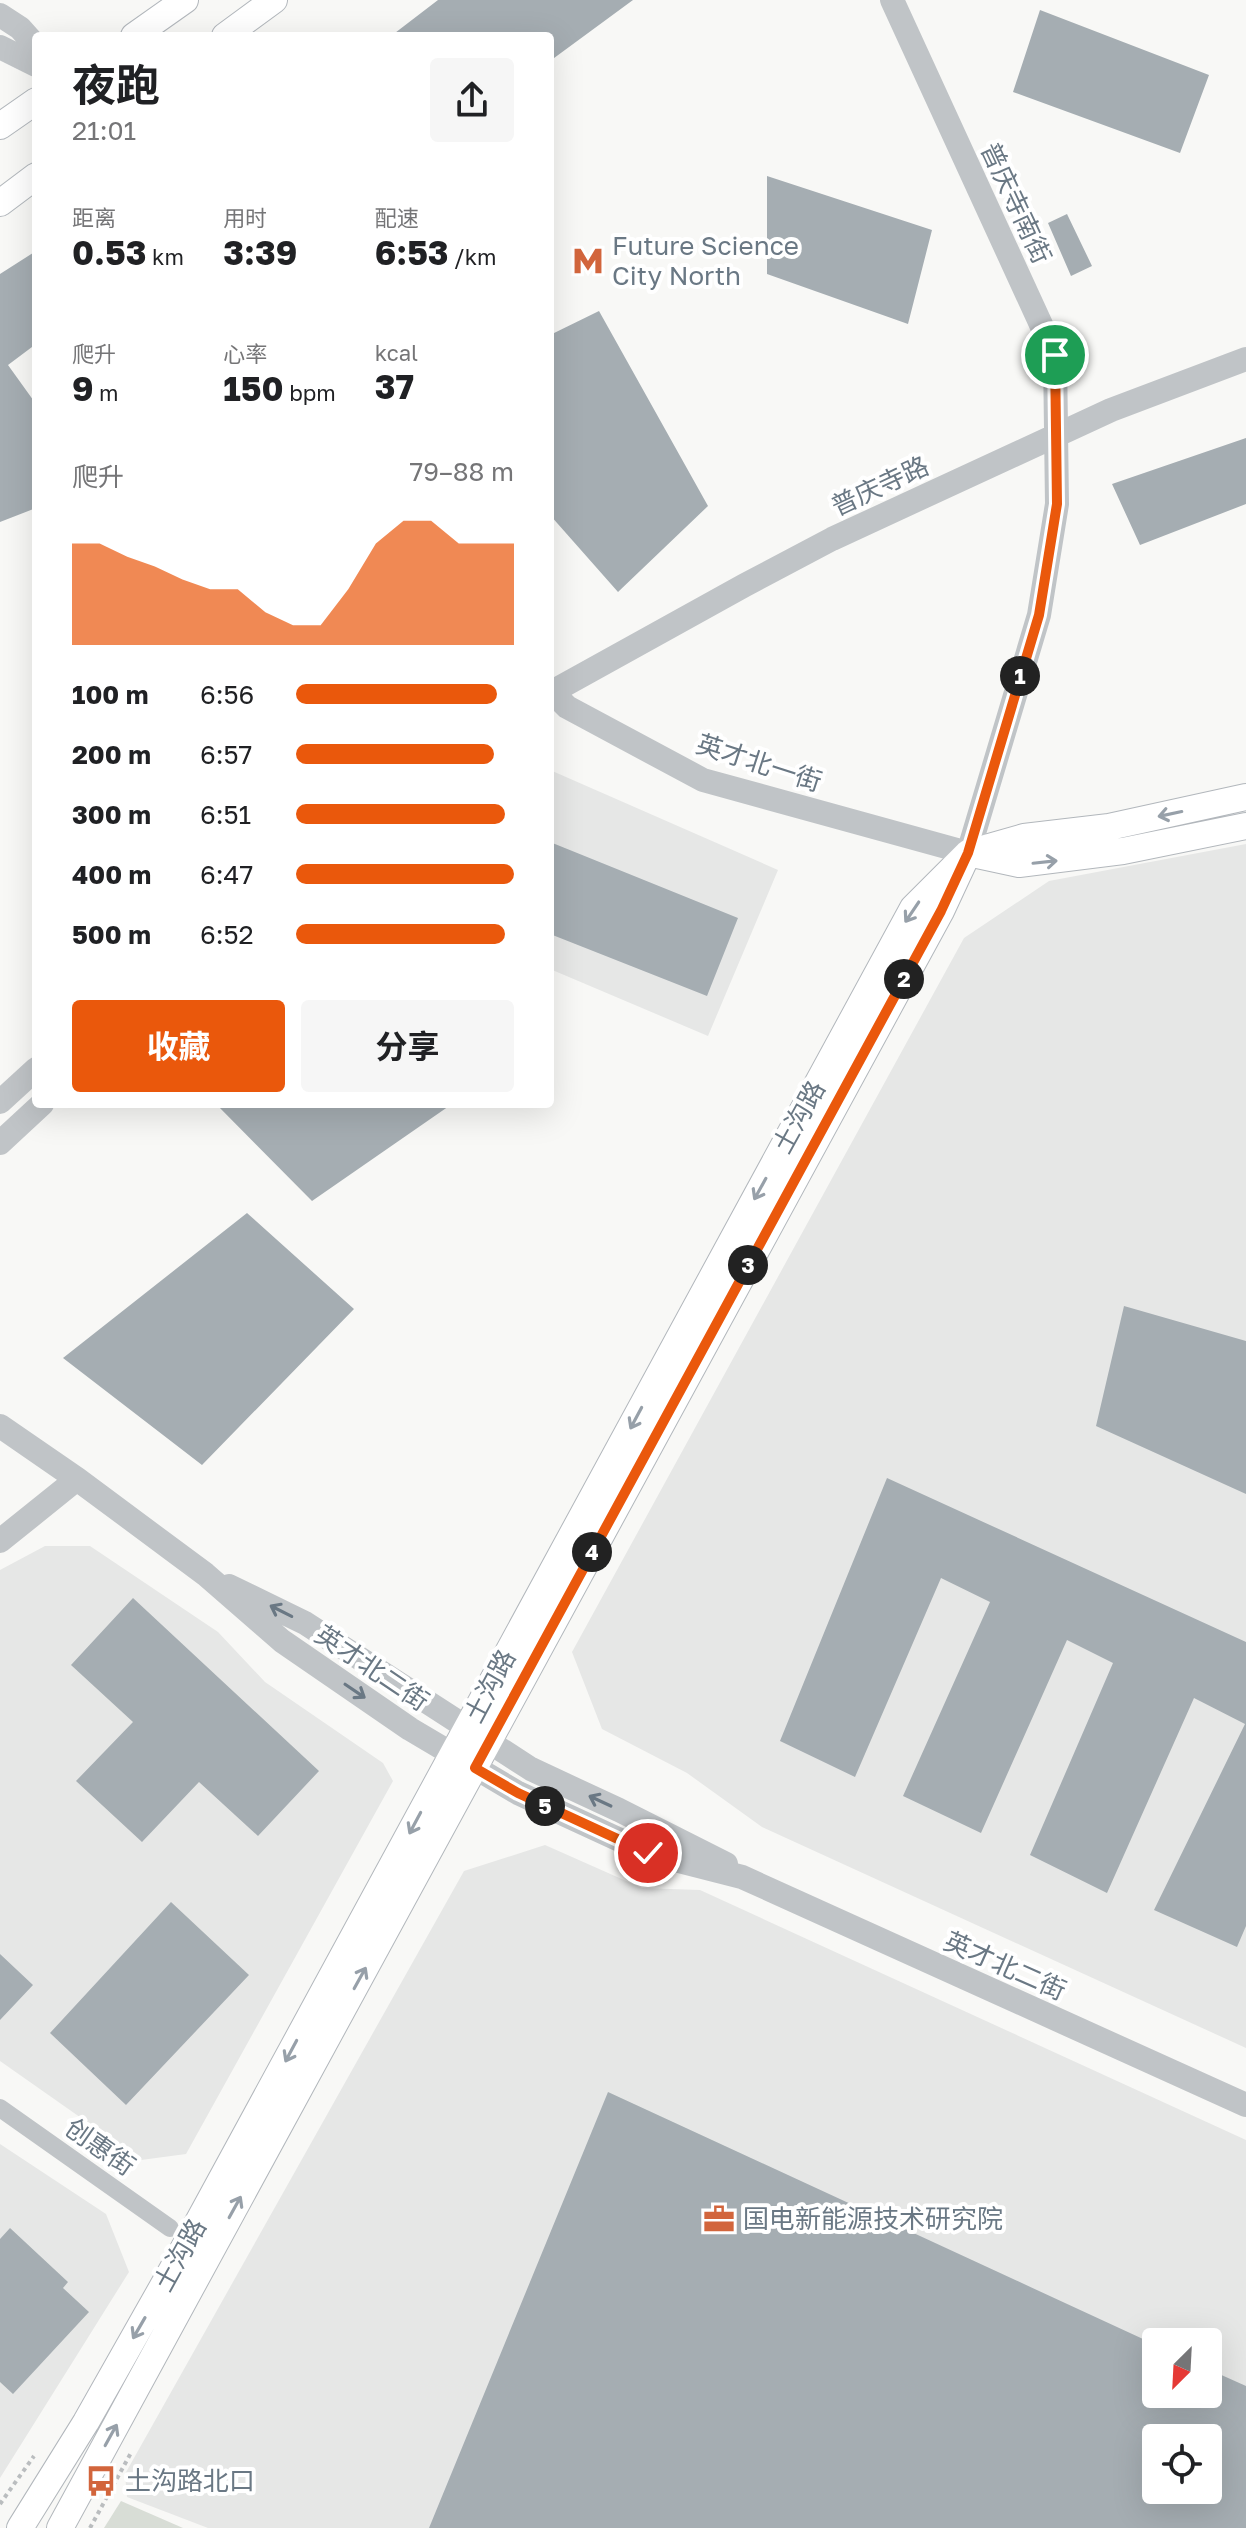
<!DOCTYPE html>
<html lang="zh">
<meta charset="utf-8">
<style>
:root{--surface:#fff;--page:#f6f6f6;--text:#202124;--muted:#757577;--accent:#ea580c}
body{margin:0;font-family:"Golos Text","Noto Sans SC",sans-serif;background:var(--page);color:var(--text);height:100vh;display:flex;flex-direction:column;font-size:30px;white-space:nowrap}
*{box-sizing:border-box;margin:0}
p{font-size:26px;color:var(--muted)}
.icon{flex:none;width:44px;height:44px;fill:none;stroke:currentColor;stroke-width:2;stroke-linecap:round;stroke-linejoin:round}
.map{position:relative;flex:1;overflow:hidden}
.side{position:absolute;left:32px;top:32px;width:522px;height:1076px;display:flex;flex-direction:column;background:var(--surface);border-radius:8px;box-shadow:0 8px 32px #0002}
.side>*{flex:none}
.needle{width:52px;rotate:204deg}
.buttons{position:absolute;left:1142px;top:2328px;display:grid;gap:16px}
.buttons a{display:grid;place-items:center;width:80px;height:80px;border-radius:8px;background:var(--surface);box-shadow:0 8px 32px #0002;font-size:40px}
.pin{position:absolute;display:grid;place-items:center;width:68px;height:68px;color:#fff;margin:-34px;border:4px solid #fff;border-radius:50%;box-shadow:0 2px 8px #0007}
.km{position:absolute;width:40px;height:40px;margin:-20px;border-radius:50%;background:#222;color:#fff;font-size:22px;line-height:40px;text-align:center}
.round{display:grid;place-items:center;flex:none;width:84px;height:84px;border-radius:8px;background:var(--page)}
.overview{display:flex;align-items:center;justify-content:space-between;height:136px;padding:0 40px}
h1{font-size:44px;font-weight:700;line-height:60px}
.stats{display:grid;grid-template-columns:repeat(3,1fr);gap:12px;height:136px;padding:8px 40px}
.stats div{display:grid;align-content:center}
.stats b{font-size:34px;font-weight:700}
.stats small{font-size:22px;font-weight:400}
.stats p{font-size:22px}
.chart{height:224px;padding:16px 40px}
.chart p{display:flex;justify-content:space-between}
.chart svg{width:100%;height:144px;margin-top:8px;fill:var(--accent);opacity:.7}
.cta{display:flex;gap:16px;margin-top:auto;padding:16px 40px}
.cta a{flex:1;height:92px;border-radius:8px;background:var(--accent);color:#fff;font-size:32px;font-weight:700;line-height:92px;text-align:center}
.cta a+a{background:var(--page);color:var(--text)}
ul{padding:0 40px;list-style:none;font-size:26px}
li{display:grid;grid-template-columns:128px 96px 1fr;align-items:center;height:60px}
li i{height:20px;border-radius:10px;background:var(--accent)}
.map>svg:first-child{display:block}
.built{fill:#e6e7e6;fill-rule:evenodd}
.green{fill:#d8ddd6}
.building{fill:#a5adb2;fill-rule:evenodd}
.lines{fill:none;stroke-linecap:round;stroke-linejoin:round}
.secondary-casing{stroke:#b2b7bc;stroke-width:28}
.path{stroke:#babdbf;stroke-width:4;stroke-dasharray:4 4;stroke-linecap:butt}
.minor{stroke:#c0c4c7;stroke-width:18}
.tertiary{stroke:#c0c4c7;stroke-width:24}
.secondary{stroke:#fff;stroke-width:26}
.oneway{stroke:#97a0a9}
.oneway2{stroke:#6a7884}
.route-casing{stroke:#fff;stroke-width:16}
.route{stroke:#ea580c;stroke-width:10}
.labels{text-anchor:middle;stroke-width:8;stroke-linejoin:round;paint-order:stroke}
.street-label{font-size:26px;fill:#6a7884;stroke:#fff}
.poi-label{font-size:26px;fill:#6a7884;stroke:#fff;text-anchor:start}
</style>
<div class="map">
<svg width="1246" height="2528" viewBox="0 0 1246 2528">
<rect width="100%" height="100%" fill="#f8f8f6"/>
<path class="built" d="M550,770L778,870L708,1036L550,969Z
M1246,844V2048L762,1827L687,1773L602,1729L572,1652L964,938L1049,881Z
M45,1546H90L218,1632L265,1682L383,1763L393,1781L186,2154L141,2160L0,2061V1570Z
M545,1845L642,1888L700,1890L1246,2140V2528H208L127,2497L125,2474L464,1871ZM1156,2342H1208V2394H1156ZM1156,2438H1208V2490H1156Z
M0,2144L106,2214L129,2272L0,2478Z"/>
<path class="green" d="M121,2501L183,2528H104Z"/>
<path class="building" d="M438,0H633L550,61V36H391Z
M1040,10L1209,75L1180,153L1013,92Z
M767,176L932,230L908,324L767,274Z
M1067,214L1092,266L1071,276L1048,223Z
M36,251V344L8,365L36,404V508L0,522V274Z
M599,311L708,506L618,592L550,515V335Z
M1246,438V504L1140,545L1112,484Z
M550,842L738,918L707,996L550,934Z
M216,1104H452L312,1201Z
M247,1213L354,1309L202,1465L63,1358Z
M1124,1306L1246,1341V1494L1096,1426Z
M887,1478L1246,1642V1926L1237,1947L1154,1910L1245,1724L1194,1698L1107,1893L1030,1855L1113,1663L1067,1640L981,1833L903,1796L990,1602L941,1578L855,1777L780,1741Z
M133,1598L319,1771L258,1836L199,1782L142,1842L76,1781L133,1722L71,1665Z
M171,1902L249,1975L126,2105L50,2033Z
M0,1954L33,1985L0,2020Z
M608,2092L1156,2345V2394H1208V2369L1246,2386V2528H429ZM1156,2438H1208V2490H1156Z
M10,2228L68,2282L63,2288L89,2312L13,2394L0,2382V2239Z"/>
<g class="lines">
<defs>
<path id="secondary" d="M134,36L185,0
M225,36L274,0
M0,126L36,101
M0,203L36,176
M20,2528L86,2422L172,2270L913,908L968,853L1024,837L1109,827L1246,797
M60,2528L941,911L968,853L1019,864L1123,851L1246,826"/>
</defs>
<use href="#secondary" class="secondary-casing"/>
<path class="path" d="M0,2504L34,2456
M90,2528L132,2451"/>
<path class="minor" d="M0,2108L170,2228"/>
<path class="tertiary" d="M0,15L20,28L36,46
M0,47L36,65
M550,690L567,707L703,780L968,853L1039,615L1057,504L1055,355L892,0
M550,693L745,585L832,539L1111,410L1246,359
M0,1102L36,1069
M0,1143L42,1104
M0,1426L77,1479L205,1574L282,1641L410,1729L518,1793L648,1853L742,1877L1246,2105
M0,1541L77,1479
M229,1586L305,1623L531,1769L619,1810L726,1864"/>
<use href="#secondary" class="secondary"/>
</g>
<defs><path id="oneway-shaft" d="M-6 0H5M1.5-3L5.5 0L1.5 3" fill="none" stroke-width="1.6" stroke-linecap="round" stroke-linejoin="round" transform="scale(2)"/></defs>
<g class="oneway">
<use href="#oneway-shaft" transform="translate(1170 814) rotate(168)"/>
<use href="#oneway-shaft" transform="translate(1045 862) rotate(-6)"/>
<use href="#oneway-shaft" transform="translate(912 912) rotate(124)"/>
<use href="#oneway-shaft" transform="translate(760 1189) rotate(119)"/>
<use href="#oneway-shaft" transform="translate(636 1418) rotate(118)"/>
<use href="#oneway-shaft" transform="translate(415 1823) rotate(118)"/>
<use href="#oneway-shaft" transform="translate(360 1978) rotate(-61)"/>
<use href="#oneway-shaft" transform="translate(291 2051) rotate(118)"/>
<use href="#oneway-shaft" transform="translate(235 2207) rotate(-61)"/>
<use href="#oneway-shaft" transform="translate(139 2328) rotate(120)"/>
<use href="#oneway-shaft" transform="translate(111 2435) rotate(-61)"/>
</g>
<g class="oneway2">
<use href="#oneway-shaft" transform="translate(281 1611) rotate(-153)"/>
<use href="#oneway-shaft" transform="translate(355 1691) rotate(34)"/>
<use href="#oneway-shaft" transform="translate(600 1801) rotate(-155)"/>
</g>
<g class="lines">
<defs>
<path id="route" d="M648,1853L518,1793L475,1768L941,911L968,853L1039,615L1057,504L1055,355"/>
</defs>
<use href="#route" class="route-casing"/>
<use href="#route" class="route"/>
</g>
<defs>
<symbol id="metro-bare" viewBox="-9 -9 18 18"><path d="M-5.5 5V-5H-3L0 0L3-5H5.5V5H3V-.5L0 4L-3-.5V5Z" fill="#d2653c" stroke="#fff" stroke-width="2.5" paint-order="stroke"/></symbol>
<symbol id="office-bare" viewBox="-9 -9 18 18"><path d="M-6-3h4V-5.5h4V-3h4V5H-6ZM-1-4.5V-3h2v-1.5ZM-6 0V1H6V0Z" fill="#d2653c" stroke="#fff" stroke-width="2.5" paint-order="stroke"/></symbol>
<symbol id="bus-bare" viewBox="-9 -9 18 18"><path d="M-5-6H5V4H4V6H2V4H-2V6H-4V4H-5ZM-3.5-4V0h7V-4ZM-3.5 1.2v1.5H-2V1.2ZM2 1.2v1.5H3.5V1.2Z" fill="#d2653c" stroke="#fff" stroke-width="2.5" paint-order="stroke"/></symbol>
</defs>
<g fill-rule="evenodd">
<use href="#metro-bare" x="566" y="239" width="44" height="44"/>
<use href="#office-bare" x="697" y="2197" width="44" height="44"/>
<use href="#bus-bare" x="79" y="2459" width="44" height="44"/>
</g>
<g class="labels">
<g class="street-label">
<text transform="translate(1016 203) rotate(65)" y="9">普庆寺南街</text>
<text transform="translate(880 486) rotate(-25)" y="9">普庆寺路</text>
<text transform="translate(759 763) rotate(18)" y="9">英才北一街</text>
<text transform="translate(799 1117) rotate(-61)" y="9">土沟路</text>
<text transform="translate(372 1668) rotate(34)" y="9">英才北二街</text>
<text transform="translate(490 1686) rotate(-62)" y="9">土沟路</text>
<text transform="translate(1005 1966) rotate(24)" y="9">英才北二街</text>
<text transform="translate(100 2147) rotate(35)" y="9">创惠街</text>
<text transform="translate(180 2255) rotate(-61)" y="9">土沟路</text>
</g>
<g class="poi-label">
<text x="612" y="255">Future Science<tspan x="612" dy="30">City North</tspan></text>
<text x="743" y="2228">国电新能源技术研究院</text>
<text x="125" y="2490">土沟路北口</text>
</g>
</g>
</svg>
<div class="buttons">
<a><svg class="needle" viewBox="-14 -14 28 28"><path d="M0-13l5 13h-10z" fill="#e53935"/><path d="M0 13l5-13h-10z" fill="#757577"/></svg></a>
<a><svg class="icon" aria-label="locate" viewBox="0 0 24 24"><circle cx="12" cy="12" r="6"/><path d="M12 2v4M12 18v4M2 12h4M18 12h4"/></svg></a>
</div>
<div class="pin" style="left:1055px;top:355px;background:#1e9e55"><svg class="icon" aria-label="arrive" viewBox="0 0 24 24"><path d="M6 21V4h12l-3 4 3 4H6"/></svg></div>
<div class="pin" style="left:648px;top:1853px;background:#d93025"><svg class="icon" aria-label="check" viewBox="0 0 24 24"><path d="M5 12l5 5 9-10"/></svg></div>
<b class="km" style="left:1020px;top:676px">1</b>
<b class="km" style="left:904px;top:979px">2</b>
<b class="km" style="left:748px;top:1265px">3</b>
<b class="km" style="left:592px;top:1552px">4</b>
<b class="km" style="left:545px;top:1806px">5</b>
<section class="side">
<div class="overview"><div><h1>夜跑</h1><p>21:01</p></div><a class="round"><svg class="icon" aria-label="share" viewBox="0 0 24 24"><path d="M12 15V3M7 8l5-5 5 5M5 13v7h14v-7"/></svg></a></div>
<div class="stats">
<div><p>距离</p><b>0.53<small> km</small></b></div>
<div><p>用时</p><b>3:39</b></div>
<div><p>配速</p><b>6:53<small> /km</small></b></div>
</div>
<div class="stats">
<div><p>爬升</p><b>9<small> m</small></b></div>
<div><p>心率</p><b>150<small> bpm</small></b></div>
<div><p>kcal</p><b>37</b></div>
</div>
<div class="chart"><p><span>爬升</span>79–88 m</p>
<svg viewBox="0 0 160 44" preserveAspectRatio="none"><path d="M0 44V13L10 13L20 17L30 20L40 24L50 27L60 27L70 34L80 38L90 38L100 27L110 13L120 6L130 6L140 13L150 13L160 13V44z"/></svg>
</div>
<ul>
<li><b>100 m</b>6:56<i style="width:92%"></i></li>
<li><b>200 m</b>6:57<i style="width:91%"></i></li>
<li><b>300 m</b>6:51<i style="width:96%"></i></li>
<li><b>400 m</b>6:47<i style="width:100%"></i></li>
<li><b>500 m</b>6:52<i style="width:96%"></i></li>
</ul>
<div class="cta"><a>收藏</a><a>分享</a></div>
</section>
</div>
